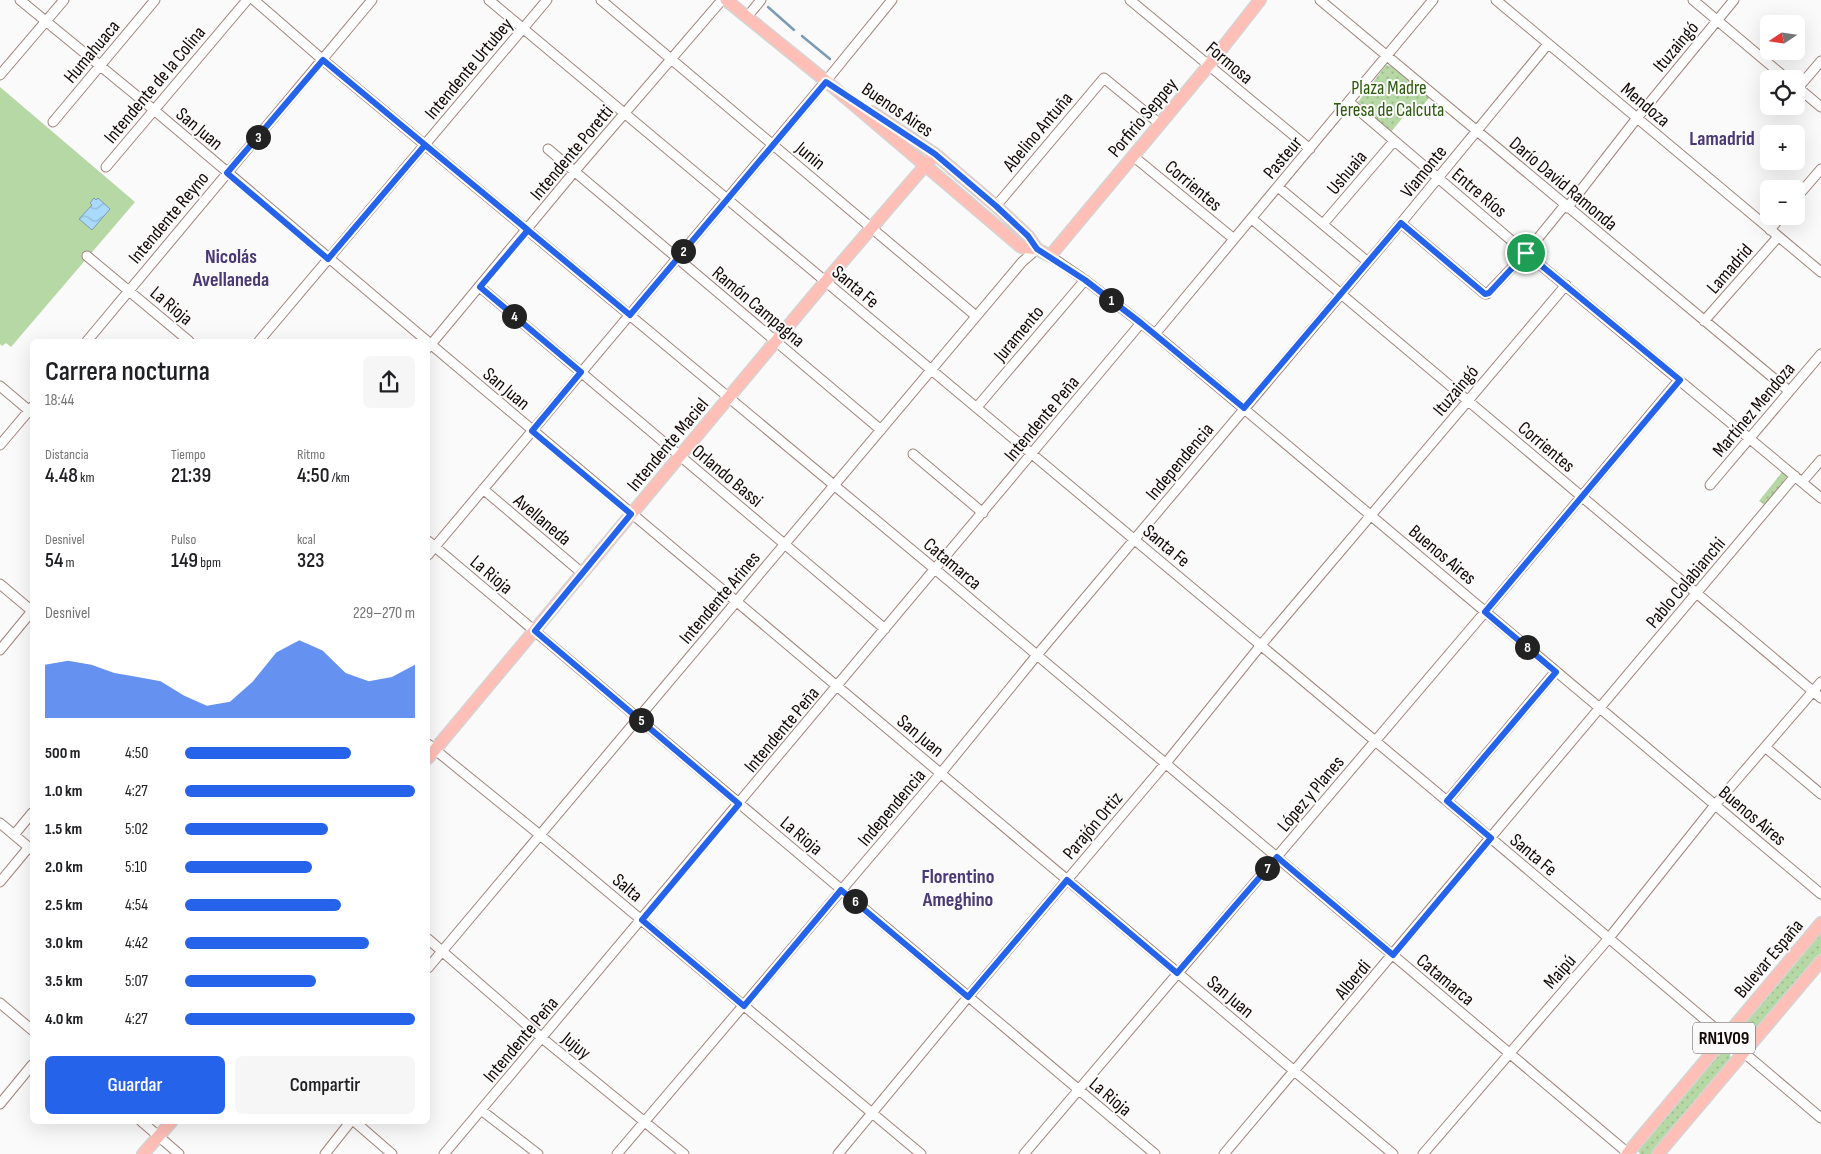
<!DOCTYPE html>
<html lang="es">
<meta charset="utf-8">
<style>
:root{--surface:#fff;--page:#f6f6f6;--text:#202124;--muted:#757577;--accent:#2563eb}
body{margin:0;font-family:"Sofia Sans Condensed",sans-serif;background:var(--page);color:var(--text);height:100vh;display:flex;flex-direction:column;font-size:19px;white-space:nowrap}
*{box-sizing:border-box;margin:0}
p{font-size:16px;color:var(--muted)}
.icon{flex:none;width:28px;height:28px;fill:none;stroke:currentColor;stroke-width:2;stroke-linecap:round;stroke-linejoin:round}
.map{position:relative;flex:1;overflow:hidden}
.drawer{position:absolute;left:30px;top:339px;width:400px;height:785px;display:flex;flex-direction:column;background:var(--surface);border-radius:8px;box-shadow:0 5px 20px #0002}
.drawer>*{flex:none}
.needle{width:32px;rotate:257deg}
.controls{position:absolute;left:1760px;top:15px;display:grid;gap:10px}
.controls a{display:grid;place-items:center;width:45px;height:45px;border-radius:8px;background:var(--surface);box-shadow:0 5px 20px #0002;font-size:25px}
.pin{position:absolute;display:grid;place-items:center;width:42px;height:42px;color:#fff;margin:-21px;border:2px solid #fff;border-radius:50%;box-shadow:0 1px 5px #0007}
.km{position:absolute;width:25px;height:25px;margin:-12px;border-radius:50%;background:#222;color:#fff;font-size:14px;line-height:25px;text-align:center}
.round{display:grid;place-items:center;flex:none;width:52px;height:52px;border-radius:8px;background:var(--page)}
.head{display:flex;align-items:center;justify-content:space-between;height:85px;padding:0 15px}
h1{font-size:28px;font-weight:600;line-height:38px}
.figures{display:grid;grid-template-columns:repeat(3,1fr);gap:8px;height:85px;padding:5px 15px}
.figures div{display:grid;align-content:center}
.figures b{font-size:21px;font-weight:600}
.figures small{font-size:14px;font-weight:400}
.figures p{font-size:14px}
.chart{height:140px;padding:10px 15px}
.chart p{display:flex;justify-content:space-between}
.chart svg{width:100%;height:90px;margin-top:5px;fill:var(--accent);opacity:.7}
.cta{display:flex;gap:10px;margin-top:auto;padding:10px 15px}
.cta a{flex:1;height:58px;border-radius:8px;background:var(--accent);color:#fff;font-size:20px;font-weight:600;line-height:58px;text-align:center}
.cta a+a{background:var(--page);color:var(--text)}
ul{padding:0 15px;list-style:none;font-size:16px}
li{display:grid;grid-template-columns:80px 60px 1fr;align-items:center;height:38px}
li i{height:12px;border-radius:6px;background:var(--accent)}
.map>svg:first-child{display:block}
.grass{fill:url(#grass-dots)}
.garden{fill:#b6d8a5}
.water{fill:url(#water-waves);stroke:#7c9bb2}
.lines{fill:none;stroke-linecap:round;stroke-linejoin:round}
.stream{stroke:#7c9bb2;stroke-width:2.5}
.minor-casing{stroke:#a28379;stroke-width:11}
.major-casing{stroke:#d5d3d2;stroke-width:14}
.minor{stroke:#fff;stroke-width:9}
.major{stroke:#ffbfb7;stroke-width:11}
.route-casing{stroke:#fff;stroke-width:10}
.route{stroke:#2563eb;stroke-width:6}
.labels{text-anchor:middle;stroke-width:4;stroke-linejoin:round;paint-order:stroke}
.shield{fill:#fafafa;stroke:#58514f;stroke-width:1}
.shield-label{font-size:18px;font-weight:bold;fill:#130906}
.street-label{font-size:19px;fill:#130906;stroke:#fafafa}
.park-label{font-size:19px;fill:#2d590a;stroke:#fafafa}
.neighbourhood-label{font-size:20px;font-weight:bold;fill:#4a3976;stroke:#fafafa}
</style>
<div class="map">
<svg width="1821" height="1154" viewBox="0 0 1821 1154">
<defs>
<pattern id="grass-dots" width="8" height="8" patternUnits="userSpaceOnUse" patternTransform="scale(1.25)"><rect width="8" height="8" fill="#b6d8a5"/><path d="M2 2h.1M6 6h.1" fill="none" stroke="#9cb88d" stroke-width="1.8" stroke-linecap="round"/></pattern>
<pattern id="water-waves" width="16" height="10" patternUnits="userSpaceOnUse" patternTransform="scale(1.25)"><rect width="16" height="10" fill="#a9dafb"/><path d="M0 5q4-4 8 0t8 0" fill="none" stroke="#91bad6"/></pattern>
</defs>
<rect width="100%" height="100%" fill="#fafafa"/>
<path class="grass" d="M1386,65L1391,66L1429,98L1414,116L1408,111L1391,132L1358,102Z
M1783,471L1787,477L1765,505L1759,501Z
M1821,931V953L1747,1040L1741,1041L1736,1035L1737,1031Z
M1725,1049L1730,1054L1731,1059L1652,1154H1640L1638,1151L1639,1147L1721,1050Z"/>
<path class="garden" d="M0,87L135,202L11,347L6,343L2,346L0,344Z"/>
<path class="water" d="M94,198L96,200L98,198L110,209L92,230L79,219L92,205L90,203Z"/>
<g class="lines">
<path class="stream" d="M768,7L794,30
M802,36L830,59"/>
<defs>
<path id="minor" d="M20,0L154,110L427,341
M254,0L323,60L936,570L1629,1154
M489,0L1447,801L1821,1118
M601,0L976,316
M1130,0L1310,149
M1320,0L1789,391
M1496,0L1821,272
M1693,0L1787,79
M747,17L761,0
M0,75L64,0
M1796,86L1821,107
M1798,88L1821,61
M1349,102L1526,253L1821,498
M53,122L155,0
M548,149L881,430
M1133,156L1234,239
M106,167L247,0
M1278,187L1368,262
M1796,198L1821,169
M996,206L1104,78L1160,124
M1567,208L1637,118L1734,0
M1252,219L1821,698
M1401,223L1485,294H1487L1526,253L1565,205
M1323,224L1394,141
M1770,230L1781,216
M87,256L189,341
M1050,256L1085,280L1155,334L1821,894
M480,287L885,629
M1704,321L1778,237
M1155,334L1433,0
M87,341L372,0
M259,341L547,0
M428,342L1393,1154
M428,348L574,172L722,0
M0,386L32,413
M977,407L1085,280
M0,445L32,407
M913,454L983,513
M1802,482L1821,460
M1710,485L1821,354
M483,489L582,573
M428,541L1155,1154
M428,555L826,81L892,0
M0,584L32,611
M0,650L32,611
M428,744L540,835L921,1154
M1765,747L1821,794
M1447,801L1556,671
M0,823L32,850
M14,835L32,813
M0,882L29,847
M428,939L542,1038L684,1154
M428,968L1022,262L1037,249
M0,1003L32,1030
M0,1104L32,1065
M481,1110L538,1154
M141,1121L179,1154
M354,1121L392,1154
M325,1154L351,1121
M444,1154L1141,323
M617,1154L941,773L1037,655L1401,223L1548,44
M838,1154L968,997L1166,763L1261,645L1566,285
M1024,1154L1485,612L1679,380
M1224,1154L1795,476
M1423,1154L1609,938L1715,805L1821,682"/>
<path id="major" d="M726,0L826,81L1021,247L1037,249L1050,256L1209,65L1260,0
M872,112L935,154L996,206L1028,236L1037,249
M428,758L825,282L935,154
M143,1154L172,1121
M1627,1154L1821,923
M1658,1154L1821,961"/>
</defs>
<use href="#minor" class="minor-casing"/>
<use href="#major" class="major-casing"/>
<use href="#minor" class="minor"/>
<use href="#major" class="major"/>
</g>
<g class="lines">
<defs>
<path id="route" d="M1526,253L1489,293L1485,294L1401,223L1244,408L1141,323L1085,280L1037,249L1028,236L996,206L935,154L826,82L630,315L323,60L227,173L328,259L425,145L528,230L480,287L581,372L532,431L631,514L535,631L739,804L642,920L744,1006L841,890L968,997L1067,880L1177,973L1277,857L1393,955L1491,838L1447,801L1556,672L1485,612L1680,380L1526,253"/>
</defs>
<use href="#route" class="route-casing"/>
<use href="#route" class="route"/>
</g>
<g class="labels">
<rect class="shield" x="1693" y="1022.5" width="62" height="31" rx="4"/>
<g class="shield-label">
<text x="1724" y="1044">RN1V09</text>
</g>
<g class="street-label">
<text transform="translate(1675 46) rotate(-50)" y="7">Ituzaingó</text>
<text transform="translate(91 51) rotate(-50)" y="7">Humahuaca</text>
<text transform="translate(1230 62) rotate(40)" y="7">Formosa</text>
<text transform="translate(468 68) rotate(-50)" y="7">Intendente Urtubey</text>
<text transform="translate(154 84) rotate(-50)" y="7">Intendente de la Colina</text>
<text transform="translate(1646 104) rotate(40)" y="7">Mendoza</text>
<text transform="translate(898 109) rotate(34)" y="7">Buenos Aires</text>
<text transform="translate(1142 117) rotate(-50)" y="7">Porfirio Seppey</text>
<text transform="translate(200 128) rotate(40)" y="7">San Juan</text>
<text transform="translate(1037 131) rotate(-50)" y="7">Abelino Antuña</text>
<text transform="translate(571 152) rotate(-50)" y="7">Intendente Poretti</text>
<text transform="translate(811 155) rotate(40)" y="7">Junin</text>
<text transform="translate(1282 157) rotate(-50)" y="7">Pasteur</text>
<text transform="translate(1423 171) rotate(-51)" y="7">Viamonte</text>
<text transform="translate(1346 172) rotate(-50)" y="7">Ushuaia</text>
<text transform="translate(1564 183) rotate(40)" y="7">Darío David Ramonda</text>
<text transform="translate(1194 185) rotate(40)" y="7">Corrientes</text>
<text transform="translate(1480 192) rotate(40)" y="7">Entre Ríos</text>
<text transform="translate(168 217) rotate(-50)" y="7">Intendente Reyno</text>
<text transform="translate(1729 268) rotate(-49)" y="7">Lamadrid</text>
<text transform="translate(856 286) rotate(40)" y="7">Santa Fe</text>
<text transform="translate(172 305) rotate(40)" y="7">La Rioja</text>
<text transform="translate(759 306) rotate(40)" y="7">Ramón Campagna</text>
<text transform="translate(1018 333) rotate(-50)" y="7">Juramento</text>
<text transform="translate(507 388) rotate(40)" y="7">San Juan</text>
<text transform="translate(1455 390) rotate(-50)" y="7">Ituzaingó</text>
<text transform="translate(1753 409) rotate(-50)" y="7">Martínez Mendoza</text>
<text transform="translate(1041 418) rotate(-50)" y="7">Intendente Peña</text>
<text transform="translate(667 444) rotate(-50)" y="7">Intendente Maciel</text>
<text transform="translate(1547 446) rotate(40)" y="7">Corrientes</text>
<text transform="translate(1179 461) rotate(-50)" y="7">Independencia</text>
<text transform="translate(728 475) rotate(40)" y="7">Orlando Bassi</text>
<text transform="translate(543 519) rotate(40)" y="7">Avellaneda</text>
<text transform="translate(1167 545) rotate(40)" y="7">Santa Fe</text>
<text transform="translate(1443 554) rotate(40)" y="7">Buenos Aires</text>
<text transform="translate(953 563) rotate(40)" y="7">Catamarca</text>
<text transform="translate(492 574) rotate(40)" y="7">La Rioja</text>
<text transform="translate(1685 582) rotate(-50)" y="7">Pablo Colabianchi</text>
<text transform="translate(719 597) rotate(-50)" y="7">Intendente Arines</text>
<text transform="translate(781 729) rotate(-50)" y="7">Intendente Peña</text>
<text transform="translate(921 735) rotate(40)" y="7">San Juan</text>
<text transform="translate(1310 793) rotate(-50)" y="7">López y Planes</text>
<text transform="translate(891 807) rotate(-50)" y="7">Independencia</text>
<text transform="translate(1753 815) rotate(40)" y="7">Buenos Aires</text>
<text transform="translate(1092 825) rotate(-50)" y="7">Parajón Ortiz</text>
<text transform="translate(802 835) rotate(40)" y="7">La Rioja</text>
<text transform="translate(1534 854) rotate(40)" y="7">Santa Fe</text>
<text transform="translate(628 887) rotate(40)" y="7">Salta</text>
<text transform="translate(1768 958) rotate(-50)" y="7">Bulevar España</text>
<text transform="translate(1559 971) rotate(-49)" y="7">Maipú</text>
<text transform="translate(1352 979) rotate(-50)" y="7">Alberdi</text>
<text transform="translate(1446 979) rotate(40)" y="7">Catamarca</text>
<text transform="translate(1231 996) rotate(40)" y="7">San Juan</text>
<text transform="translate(520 1039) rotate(-50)" y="7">Intendente Peña</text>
<text transform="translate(577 1045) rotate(39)" y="7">Jujuy</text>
<text transform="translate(1111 1096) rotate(40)" y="7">La Rioja</text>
</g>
<g class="park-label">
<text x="1389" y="94">Plaza Madre<tspan x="1389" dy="22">Teresa de Calcuta</tspan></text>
</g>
<g class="neighbourhood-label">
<text x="1722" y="145">Lamadrid</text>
<text x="231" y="263">Nicolás<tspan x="231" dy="23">Avellaneda</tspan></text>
<text x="958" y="883">Florentino<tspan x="958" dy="23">Ameghino</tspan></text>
</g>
</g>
</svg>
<div class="controls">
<a><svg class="needle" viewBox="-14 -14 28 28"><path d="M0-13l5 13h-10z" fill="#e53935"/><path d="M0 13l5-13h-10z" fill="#757577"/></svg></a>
<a><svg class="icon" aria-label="locate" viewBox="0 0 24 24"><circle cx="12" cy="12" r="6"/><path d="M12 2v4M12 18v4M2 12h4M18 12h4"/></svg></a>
<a>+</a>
<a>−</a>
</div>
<div class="pin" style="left:1526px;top:253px;background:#1e9e55"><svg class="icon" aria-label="arrive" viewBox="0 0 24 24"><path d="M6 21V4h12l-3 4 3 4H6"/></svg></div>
<b class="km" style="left:1111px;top:300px">1</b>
<b class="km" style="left:683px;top:251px">2</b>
<b class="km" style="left:258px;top:137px">3</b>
<b class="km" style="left:514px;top:316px">4</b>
<b class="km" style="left:641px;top:720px">5</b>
<b class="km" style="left:855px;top:901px">6</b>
<b class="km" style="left:1267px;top:868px">7</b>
<b class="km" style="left:1527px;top:647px">8</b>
<section class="drawer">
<div class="head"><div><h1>Carrera nocturna</h1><p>18:44</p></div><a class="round"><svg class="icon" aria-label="share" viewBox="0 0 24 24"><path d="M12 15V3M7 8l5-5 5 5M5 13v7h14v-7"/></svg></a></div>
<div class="figures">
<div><p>Distancia</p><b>4.48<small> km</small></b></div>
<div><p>Tiempo</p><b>21:39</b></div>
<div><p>Ritmo</p><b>4:50<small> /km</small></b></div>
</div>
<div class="figures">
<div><p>Desnivel</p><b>54<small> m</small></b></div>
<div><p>Pulso</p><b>149<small> bpm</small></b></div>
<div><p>kcal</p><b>323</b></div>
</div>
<div class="chart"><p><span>Desnivel</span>229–270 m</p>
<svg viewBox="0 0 160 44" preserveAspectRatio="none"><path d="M0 44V18L10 16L20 18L30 22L40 24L50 26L60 33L70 38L80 36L90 26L100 12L110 6L120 11L130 22L140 26L150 24L160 18V44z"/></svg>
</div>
<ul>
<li><b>500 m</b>4:50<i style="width:72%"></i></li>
<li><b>1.0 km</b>4:27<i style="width:100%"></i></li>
<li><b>1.5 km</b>5:02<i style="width:62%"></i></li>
<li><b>2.0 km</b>5:10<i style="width:55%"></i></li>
<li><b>2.5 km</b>4:54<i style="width:68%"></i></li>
<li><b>3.0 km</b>4:42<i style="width:80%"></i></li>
<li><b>3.5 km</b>5:07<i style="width:57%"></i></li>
<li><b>4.0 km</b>4:27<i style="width:100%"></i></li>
</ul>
<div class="cta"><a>Guardar</a><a>Compartir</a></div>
</section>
</div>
